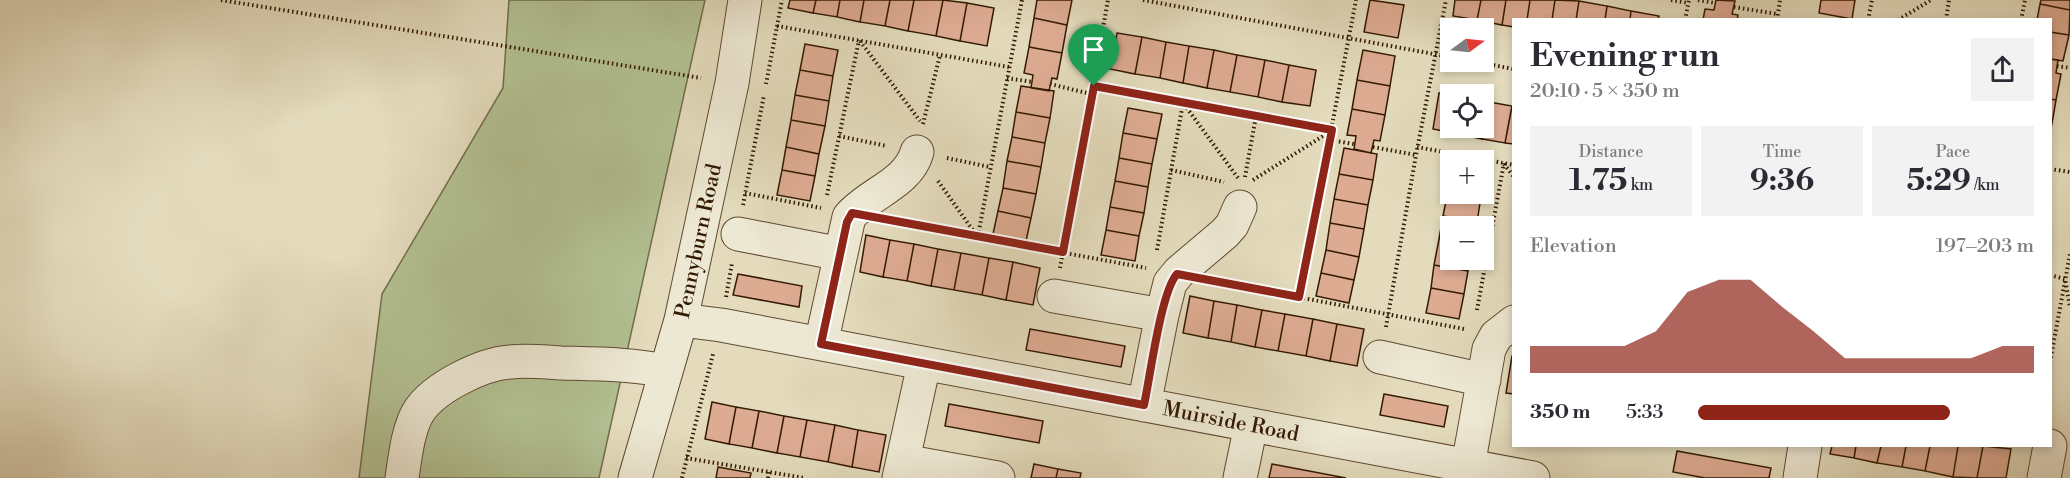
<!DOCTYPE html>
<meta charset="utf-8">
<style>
:root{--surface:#fff;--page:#f2f2f3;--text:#2b2b33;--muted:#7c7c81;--accent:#8f2418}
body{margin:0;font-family:"Libre Bodoni",serif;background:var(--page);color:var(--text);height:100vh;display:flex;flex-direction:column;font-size:22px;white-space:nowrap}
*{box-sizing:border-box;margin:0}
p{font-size:20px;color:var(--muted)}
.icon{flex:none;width:33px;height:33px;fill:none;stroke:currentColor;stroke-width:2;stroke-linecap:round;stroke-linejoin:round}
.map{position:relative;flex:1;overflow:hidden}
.sheet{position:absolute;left:1512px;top:18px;width:540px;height:429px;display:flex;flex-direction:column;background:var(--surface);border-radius:0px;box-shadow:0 3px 9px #0003}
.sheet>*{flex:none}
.needle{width:39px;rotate:75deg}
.buttons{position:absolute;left:1440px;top:18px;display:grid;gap:12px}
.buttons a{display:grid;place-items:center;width:54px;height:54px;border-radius:0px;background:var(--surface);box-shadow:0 3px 9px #0003;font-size:30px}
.pin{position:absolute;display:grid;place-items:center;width:51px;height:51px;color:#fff;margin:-62px -26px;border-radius:50% 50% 50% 0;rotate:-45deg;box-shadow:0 0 6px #0007}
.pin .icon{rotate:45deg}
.round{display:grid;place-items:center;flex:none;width:63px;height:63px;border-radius:0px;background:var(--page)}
.headline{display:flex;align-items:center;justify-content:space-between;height:102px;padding:0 18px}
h1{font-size:33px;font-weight:700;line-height:45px}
.figures{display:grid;grid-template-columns:repeat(3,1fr);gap:9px;height:102px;padding:6px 18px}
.figures div{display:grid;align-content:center;border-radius:0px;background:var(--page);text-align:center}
.figures b{font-size:30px;font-weight:700}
.figures small{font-size:16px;font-weight:400}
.figures p{font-size:16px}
.chart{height:168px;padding:12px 18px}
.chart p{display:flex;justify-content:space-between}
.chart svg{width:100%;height:108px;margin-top:6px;fill:var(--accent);opacity:.7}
ul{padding:0 18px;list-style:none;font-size:20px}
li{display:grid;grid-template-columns:96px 72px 1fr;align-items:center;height:45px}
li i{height:15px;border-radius:8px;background:var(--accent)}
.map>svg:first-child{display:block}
.green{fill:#b2c092;stroke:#726d4a;stroke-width:1.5}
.building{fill:#ddab92;stroke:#331a02;stroke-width:1.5}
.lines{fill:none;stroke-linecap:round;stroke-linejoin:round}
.minor-casing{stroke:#5f4a30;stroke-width:35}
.path{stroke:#331a02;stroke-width:4;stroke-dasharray:1.5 3;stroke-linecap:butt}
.minor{stroke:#ede8d3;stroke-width:33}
.route-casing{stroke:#fff;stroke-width:12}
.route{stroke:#8f2418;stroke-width:8}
.labels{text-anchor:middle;stroke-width:5;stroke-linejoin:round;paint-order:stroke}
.street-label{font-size:21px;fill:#331a02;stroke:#ede8d3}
</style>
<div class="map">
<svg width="2070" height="478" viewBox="0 0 2070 478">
<rect width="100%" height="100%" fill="#e3dbbc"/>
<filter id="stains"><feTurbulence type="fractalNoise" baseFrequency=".00333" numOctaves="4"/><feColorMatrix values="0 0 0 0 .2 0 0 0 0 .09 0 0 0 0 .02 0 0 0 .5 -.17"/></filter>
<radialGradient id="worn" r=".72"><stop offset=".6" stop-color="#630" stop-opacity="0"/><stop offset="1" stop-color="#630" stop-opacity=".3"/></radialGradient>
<path class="green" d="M509,0H705L599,478H359L382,294L503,88Z"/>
<path class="building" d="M790,0H816L813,13L788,8Z
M816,0H840L837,17L813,13Z
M840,0H864L860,22L837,17Z
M864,0H890L885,26L860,22Z
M890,0H914L908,31L885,26Z
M914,0H943L936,36L908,31Z
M943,0L967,3L960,41L936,36Z
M1037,0H1072L1067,25L1034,18Z
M1370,0L1404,5L1398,38L1364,32Z
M1455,0H1481L1477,20L1453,16Z
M1481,0H1506L1502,25L1477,20Z
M1506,0H1530L1527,20H1514V27L1502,25Z
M1530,0H1555L1552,20H1527Z
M1555,0L1579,1L1576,20H1552Z
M1716,0L1735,1L1732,14L1738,15L1737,20H1703L1705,9L1714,10Z
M1821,0H1855L1852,19L1819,13Z
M2041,0H2070V10L2040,4Z
M1579,1L1607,6L1605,20H1576Z
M967,3L994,8L987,46L960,41Z
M2040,4L2070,10L2069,35L2050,32V20H2037Z
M1607,6L1631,11L1630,20H1605Z
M1631,11L1659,16L1658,20H1630Z
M1034,18L1067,25L1062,53L1029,47Z
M2050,32L2069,35L2063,61L2050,59Z
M1117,33L1142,37L1135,74L1110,69Z
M1142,37L1166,42L1160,78L1135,74Z
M1166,42L1189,46L1183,83L1160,78Z
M805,44L838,50L833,76L800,70Z
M1189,46L1214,50L1207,88L1183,83Z
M1029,47L1062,53L1057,79L1052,78L1049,91L1031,88L1033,75L1024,73Z
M1214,50L1237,55L1230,92L1207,88Z
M1363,50L1395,56L1390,86L1357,80Z
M1237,55L1265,60L1258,97L1230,92Z
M2050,59L2058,60L2056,73L2061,74L2056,100L2050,99Z
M1265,60L1289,65L1282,102L1258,97Z
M1289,65L1316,70L1310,106L1282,102Z
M800,70L833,76L829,101L795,95Z
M1357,80L1390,86L1385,115L1352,109Z
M1021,86L1054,91L1050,118L1016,112Z
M1439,93L1450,95V128H1459L1458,134L1433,129Z
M795,95L829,101L825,126L791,120Z
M2050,99L2056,100L2051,129H2050Z
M1484,101L1489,102L1482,139L1458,134L1459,128H1484Z
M1489,102L1512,106L1505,143L1482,139Z
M1512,106H1514V144L1505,143Z
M1128,108L1162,114L1157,139L1123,133Z
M1352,109L1385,115L1380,141L1374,140L1371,153L1354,149L1356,136L1347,135Z
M1016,112L1050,118L1045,143L1012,137Z
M791,120L825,126L819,154L786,147Z
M1123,133L1157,139L1152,164L1119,158Z
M1012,137L1045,143L1041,167L1007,161Z
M786,147L819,154L815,176L782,170Z
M1344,148L1377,154L1373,180L1339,174Z
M1119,158L1152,164L1148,187L1115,181Z
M1007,161L1041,167L1036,194L1003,188Z
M782,170L815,176L810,201L777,195Z
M1339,174L1373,180L1368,205L1334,199Z
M1115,181L1148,187L1144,213L1110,207Z
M1003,188L1036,194L1031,218L998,211Z
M1448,191L1450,194L1481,197L1477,222L1443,216Z
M1334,199L1368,205L1364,229L1330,223Z
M1110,207L1144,213L1139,236L1106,230Z
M998,211L1031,218L1026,241L993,234Z
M1443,216L1477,222L1476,226H1450V241L1439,239Z
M1330,223L1364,229L1359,257L1326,250Z
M1106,230L1139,236L1135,261L1101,255Z
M866,235L890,240L883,277L860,272Z
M1439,239L1450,241V260H1470L1468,271L1434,265Z
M890,240L914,244L907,281L883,277Z
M914,244L938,249L931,286L907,281Z
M938,249L961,253L954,290L931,286Z
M1326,250L1359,257L1354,280L1321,273Z
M961,253L989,258L982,295L954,290Z
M989,258L1013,262L1006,300L982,295Z
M1013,262L1040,268L1033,305L1006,300Z
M1434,265L1468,271L1464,294L1431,288Z
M1321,273L1354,280L1349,303L1316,296Z
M738,274L802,286L799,307L733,295Z
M1431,288L1464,294L1459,319L1426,313Z
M1190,296L1214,301L1208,338L1183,333Z
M1214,301L1237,305L1231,342L1208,338Z
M1237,305L1262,310L1255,347L1231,342Z
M1262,310L1285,314L1278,351L1255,347Z
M1285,314L1313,319L1306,356L1278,351Z
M1313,319L1337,324L1330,361L1306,356Z
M1337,324L1364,329L1357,366L1330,361Z
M1030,329L1125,346L1121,367L1026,350Z
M1512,356H1514V394L1506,393Z
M1384,394L1448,406L1444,427L1380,415Z
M712,402L736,407L729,444L705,439Z
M949,404L1043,421L1039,443L945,426Z
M736,407L759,411L752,448L729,444Z
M759,411L784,416L777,453L752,448Z
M784,416L807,420L800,457L777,453Z
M807,420L835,425L828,462L800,457Z
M835,425L858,430L852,467L828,462Z
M858,430L886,435L879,472L852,467Z
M1832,446H1856L1854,458L1830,454Z
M1856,446H1881L1877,463L1854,458Z
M1881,446H1906L1902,467L1877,463Z
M1906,446H1930L1925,471L1902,467Z
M1930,446H1958L1953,477L1925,471Z
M1958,446H1983L1977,478L1953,477Z
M1983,446L2011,449L2006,478H1977Z
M1677,451L1771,468L1769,478H1705L1673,472Z
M1034,464L1058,469L1056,478H1031Z
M1272,464L1346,478H1269Z
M718,467L751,473L750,478H716Z
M1058,469L1081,473L1080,478H1056Z"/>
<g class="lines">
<defs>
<path id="minor" d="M738,234L841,254
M1054,296L1162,315
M681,320L721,325L1533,478
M821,344L849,217C869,193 908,184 917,152
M1380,357L1484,380
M1144,405L1162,315L1170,283L1179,272L1225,233L1232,225L1240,207
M903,461L998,478
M1468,466L1489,349L1496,336L1514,322
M402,478C405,458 408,428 419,411C435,387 482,364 510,362C527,360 544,362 561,363C597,364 631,364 666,371
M635,478L681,320L732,83L745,0
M899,478L924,364
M1240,478L1251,425
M1800,478L1805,446
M2044,478L2050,446"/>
</defs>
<use href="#minor" class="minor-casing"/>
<path class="path" d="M221,0L701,78
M1143,0L1450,57
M1671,0L1688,3
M1698,0L1715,3
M1734,7L1777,14
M1685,20L1689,0
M1777,20L1780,0
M1868,20L1872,0
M1898,20L1931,0
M1946,20L1949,0
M2021,20L2025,0
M777,26L1009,67
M860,41L920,121
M1476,62L1514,69
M2057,66L2070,68
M1007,78L1032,82
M766,84L782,0
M1050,84L1091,94
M1094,86L1332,130
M1184,104L1238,178
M923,124L940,55
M839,136L887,146
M1330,140L1354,144
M1373,147L1416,155
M1417,147L1514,165
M947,158L990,167
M1504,164L1514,177
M2050,169L2070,172
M1171,170L1224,182
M1245,177L1256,116
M1253,180L1331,131
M938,181L977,236
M745,193L821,208
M827,195L859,40
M743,205L764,95
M893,221L1146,268
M978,236L1022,0
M1157,250L1183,103
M1060,268L1108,0
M2050,275L2065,279L2070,307
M1215,281L1464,329
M726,297L732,263
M1299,297L1356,0
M1477,310L1504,163
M1386,327L1416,155L1446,0
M2050,362L2070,254
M686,458L805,478
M682,478L713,354
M768,478L769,472"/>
<use href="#minor" class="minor"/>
</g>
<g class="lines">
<defs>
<path id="route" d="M1094,86L1332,130L1299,297L1177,274C1161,291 1150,378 1144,405L821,344L847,222L852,213L1063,252Z"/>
</defs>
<use href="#route" class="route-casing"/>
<use href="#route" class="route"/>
</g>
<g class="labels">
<g class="street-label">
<text transform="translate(698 241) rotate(-78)" y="7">Pennyburn Road</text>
<text transform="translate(1231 421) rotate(11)" y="7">Muirside Road</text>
</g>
</g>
<rect width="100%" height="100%" filter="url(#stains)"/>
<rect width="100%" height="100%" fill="url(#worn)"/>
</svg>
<div class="buttons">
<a><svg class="needle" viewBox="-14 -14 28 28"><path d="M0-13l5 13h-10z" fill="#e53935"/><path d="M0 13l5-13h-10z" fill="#7c7c81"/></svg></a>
<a><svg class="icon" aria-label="locate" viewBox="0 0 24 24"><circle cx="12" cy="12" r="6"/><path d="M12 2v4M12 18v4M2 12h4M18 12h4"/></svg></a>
<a>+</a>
<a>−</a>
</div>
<div class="pin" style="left:1094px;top:86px;background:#1e9e55"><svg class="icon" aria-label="arrive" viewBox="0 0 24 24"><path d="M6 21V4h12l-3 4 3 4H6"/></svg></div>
<section class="sheet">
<div class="headline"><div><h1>Evening run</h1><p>20:10 · 5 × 350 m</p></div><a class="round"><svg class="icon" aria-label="share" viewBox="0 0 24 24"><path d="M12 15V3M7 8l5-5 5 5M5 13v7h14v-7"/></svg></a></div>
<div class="figures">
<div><p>Distance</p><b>1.75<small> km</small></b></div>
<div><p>Time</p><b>9:36</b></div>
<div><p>Pace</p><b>5:29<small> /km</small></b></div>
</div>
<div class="chart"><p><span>Elevation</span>197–203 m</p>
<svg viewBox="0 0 160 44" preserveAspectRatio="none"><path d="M0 44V33L10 33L20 33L30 33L40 27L50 11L60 6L70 6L80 17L90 27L100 38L110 38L120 38L130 38L140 38L150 33L160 33V44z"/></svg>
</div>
<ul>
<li><b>350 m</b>5:33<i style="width:75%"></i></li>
</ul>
</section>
</div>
